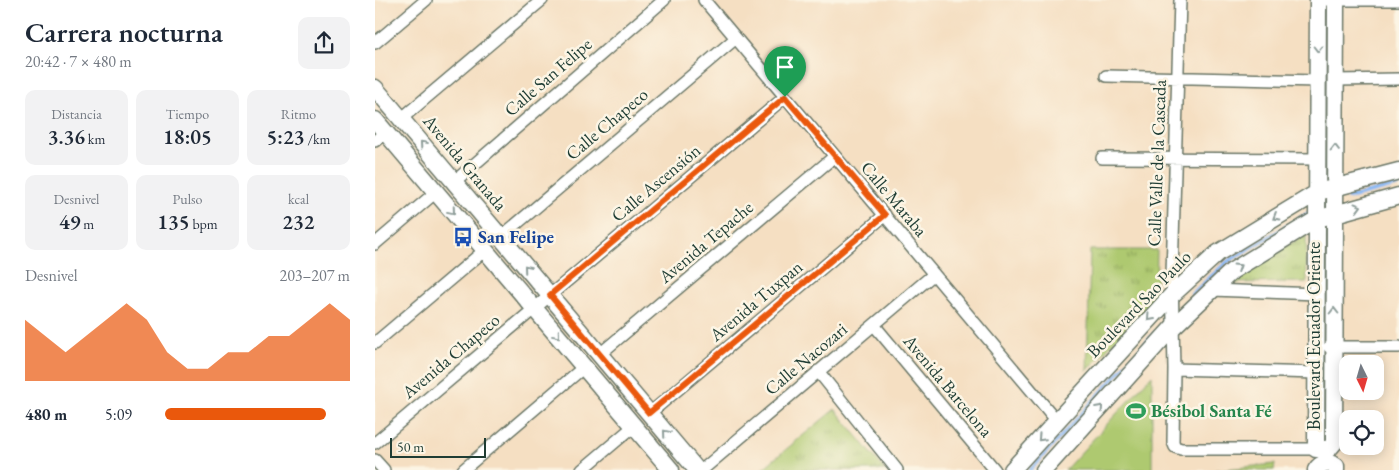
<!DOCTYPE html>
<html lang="es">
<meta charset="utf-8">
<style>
:root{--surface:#fff;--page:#f2f2f3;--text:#1f2937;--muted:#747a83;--accent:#ea580c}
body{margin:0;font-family:"EB Garamond",serif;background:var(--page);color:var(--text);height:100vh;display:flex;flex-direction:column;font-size:19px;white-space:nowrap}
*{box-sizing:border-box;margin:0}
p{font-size:16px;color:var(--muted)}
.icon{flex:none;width:28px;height:28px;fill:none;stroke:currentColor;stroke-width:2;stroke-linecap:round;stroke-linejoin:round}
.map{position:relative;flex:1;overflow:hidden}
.drawer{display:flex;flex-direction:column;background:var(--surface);width:375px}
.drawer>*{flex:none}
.needle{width:32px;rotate:175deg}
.fabs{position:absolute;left:964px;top:355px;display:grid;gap:10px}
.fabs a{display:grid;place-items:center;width:45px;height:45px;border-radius:10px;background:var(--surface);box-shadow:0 2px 12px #0003;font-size:25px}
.scale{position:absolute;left:15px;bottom:12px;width:96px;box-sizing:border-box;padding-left:5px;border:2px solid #1f3d34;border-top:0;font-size:14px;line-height:18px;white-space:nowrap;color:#1f3d34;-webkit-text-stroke:4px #fcf5e5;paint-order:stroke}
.pin{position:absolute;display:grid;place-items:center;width:42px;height:42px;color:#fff;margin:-51px -21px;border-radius:50% 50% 50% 0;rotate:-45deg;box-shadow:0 0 5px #0007}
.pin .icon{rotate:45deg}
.round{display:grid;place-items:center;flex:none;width:52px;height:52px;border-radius:10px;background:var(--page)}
.summary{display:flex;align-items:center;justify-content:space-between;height:85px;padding:0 25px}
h1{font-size:28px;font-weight:600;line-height:38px}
.metrics{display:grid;grid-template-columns:repeat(3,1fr);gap:8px;height:85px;padding:5px 25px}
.metrics div{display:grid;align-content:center;border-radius:10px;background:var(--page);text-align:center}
.metrics b{font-size:21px;font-weight:600}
.metrics small{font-size:14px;font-weight:400}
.metrics p{font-size:14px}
.chart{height:140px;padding:10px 25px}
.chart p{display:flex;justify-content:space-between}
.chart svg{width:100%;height:90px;margin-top:5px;fill:var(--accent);opacity:.7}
ul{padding:0 25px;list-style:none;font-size:16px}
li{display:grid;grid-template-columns:80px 60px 1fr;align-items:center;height:38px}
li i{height:12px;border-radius:6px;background:var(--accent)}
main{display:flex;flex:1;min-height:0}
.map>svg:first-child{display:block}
.park{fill:url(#park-tufts);stroke:#668352}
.garden{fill:#aec96f;stroke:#668352}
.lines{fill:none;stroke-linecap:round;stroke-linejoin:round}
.stream{stroke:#8abaf6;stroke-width:4}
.street-casing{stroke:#6a7666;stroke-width:14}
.secondary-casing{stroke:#6a7666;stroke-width:19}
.street{stroke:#fff;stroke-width:11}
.secondary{stroke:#fff;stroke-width:16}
.oneway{stroke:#8f9e9a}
.route-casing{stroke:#fff;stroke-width:10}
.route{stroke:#ea580c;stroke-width:6}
.labels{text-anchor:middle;stroke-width:5;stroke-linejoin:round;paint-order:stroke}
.street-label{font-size:18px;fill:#1f3d34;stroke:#fcf5e5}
.transit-label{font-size:18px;font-weight:bold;fill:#164399;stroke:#fcf5e5;text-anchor:start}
.leisure-label{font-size:18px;font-weight:bold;fill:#27864d;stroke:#fcf5e5;text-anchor:start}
</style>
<main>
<section class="drawer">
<div class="summary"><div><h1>Carrera nocturna</h1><p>20:42 · 7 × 480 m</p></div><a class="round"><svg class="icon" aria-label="share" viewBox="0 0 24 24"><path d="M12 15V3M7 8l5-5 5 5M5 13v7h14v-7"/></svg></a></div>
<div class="metrics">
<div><p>Distancia</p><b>3.36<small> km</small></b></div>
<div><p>Tiempo</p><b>18:05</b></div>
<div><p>Ritmo</p><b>5:23<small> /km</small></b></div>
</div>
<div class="metrics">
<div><p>Desnivel</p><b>49<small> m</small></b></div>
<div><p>Pulso</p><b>135<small> bpm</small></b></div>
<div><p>kcal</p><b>232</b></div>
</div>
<div class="chart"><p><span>Desnivel</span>203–207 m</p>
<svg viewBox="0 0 160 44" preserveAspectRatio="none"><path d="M0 44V14L10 22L20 30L30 22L40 14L50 6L60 14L70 30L80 38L90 38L100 30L110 30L120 22L130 22L140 14L150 6L160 14V44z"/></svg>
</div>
<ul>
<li><b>480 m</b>5:09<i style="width:87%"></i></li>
</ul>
</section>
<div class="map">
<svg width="1024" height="470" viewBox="0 0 1024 470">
<defs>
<pattern id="park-tufts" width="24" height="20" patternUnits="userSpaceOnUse" patternTransform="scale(1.25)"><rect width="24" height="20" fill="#aec96f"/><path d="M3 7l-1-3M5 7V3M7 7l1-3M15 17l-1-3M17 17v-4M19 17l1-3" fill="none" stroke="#8da45c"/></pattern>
</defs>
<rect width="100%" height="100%" fill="#fcf5e5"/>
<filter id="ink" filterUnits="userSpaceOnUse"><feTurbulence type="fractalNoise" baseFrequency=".02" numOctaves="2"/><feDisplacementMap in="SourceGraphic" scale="10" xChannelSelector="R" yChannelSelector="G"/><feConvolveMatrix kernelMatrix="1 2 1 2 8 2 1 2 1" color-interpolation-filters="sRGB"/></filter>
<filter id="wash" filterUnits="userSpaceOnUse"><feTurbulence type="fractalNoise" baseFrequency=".0096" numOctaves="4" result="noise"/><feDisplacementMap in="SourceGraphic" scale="20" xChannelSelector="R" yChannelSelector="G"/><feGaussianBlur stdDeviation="1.12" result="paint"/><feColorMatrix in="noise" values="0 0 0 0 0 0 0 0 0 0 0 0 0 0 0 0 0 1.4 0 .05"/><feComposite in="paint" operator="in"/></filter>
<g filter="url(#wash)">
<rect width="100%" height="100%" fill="#f5dfc2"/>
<path class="park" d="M931,235L932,282L857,283L897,254Z
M715,250H782L781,296L712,371Z
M460,409L510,470H386Z"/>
<path class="garden" d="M777,375V470H690Z
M900,464L899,470H840Z"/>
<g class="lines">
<path class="stream" d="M973,198L1024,185
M817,294L852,262L937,211
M655,470L781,332"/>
</g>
</g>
<g filter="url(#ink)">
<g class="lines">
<defs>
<path id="street" d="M329,0L682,421
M805,0L797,275L799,369L798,442L800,447L806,449H941
M945,0H1024
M0,43L51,0
M731,76L943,81
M961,80L1024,79
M26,119L167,0
M0,141L10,132
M727,158L943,159
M80,181L289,0
M126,237L361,38
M0,244L61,192
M837,290L942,294
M499,325L620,470
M0,343L110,250
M954,347H1024
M225,354L460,156
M799,369L942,373
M443,371L522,470
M275,413L510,215
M0,443L410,97
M0,460L9,470
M88,470L209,367
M207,470L259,426
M327,470L559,274"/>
<path id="secondary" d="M943,0L941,449H954L959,443L961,0
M0,88L322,470
M0,120L296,470
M637,470L797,295L843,253L943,192L1024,171
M669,470L797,328L857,271L942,219L1024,196
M941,470C946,462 954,461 961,466V470"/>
</defs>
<use href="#street" class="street-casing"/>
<use href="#secondary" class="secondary-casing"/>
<use href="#street" class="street"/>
<use href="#secondary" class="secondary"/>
</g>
<defs><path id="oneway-chevron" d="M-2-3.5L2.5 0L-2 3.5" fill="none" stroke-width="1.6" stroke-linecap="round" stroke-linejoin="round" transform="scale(1.25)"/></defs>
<g class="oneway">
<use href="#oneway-chevron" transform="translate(943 49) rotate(90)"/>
<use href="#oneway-chevron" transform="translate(48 144) rotate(-131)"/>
<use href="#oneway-chevron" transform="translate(960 148) rotate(-90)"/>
<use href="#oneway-chevron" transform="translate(983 207) rotate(-15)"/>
<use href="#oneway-chevron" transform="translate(77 211) rotate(50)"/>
<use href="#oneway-chevron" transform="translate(901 217) rotate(149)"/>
<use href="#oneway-chevron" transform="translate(863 267) rotate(-32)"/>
<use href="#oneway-chevron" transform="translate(152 268) rotate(-130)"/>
<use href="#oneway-chevron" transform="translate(959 311) rotate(-90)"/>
<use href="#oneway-chevron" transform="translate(775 318) rotate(132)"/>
<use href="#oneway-chevron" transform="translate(182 335) rotate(50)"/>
<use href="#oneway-chevron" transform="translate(725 408) rotate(-48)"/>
<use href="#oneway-chevron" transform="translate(291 433) rotate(-130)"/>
<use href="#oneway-chevron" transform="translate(666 438) rotate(133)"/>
</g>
</g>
<g class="lines" filter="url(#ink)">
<defs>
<path id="route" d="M410,97L510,215L274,413L175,295Z"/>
</defs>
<use href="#route" class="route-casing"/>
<use href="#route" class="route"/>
</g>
<defs>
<symbol id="bus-bare" viewBox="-9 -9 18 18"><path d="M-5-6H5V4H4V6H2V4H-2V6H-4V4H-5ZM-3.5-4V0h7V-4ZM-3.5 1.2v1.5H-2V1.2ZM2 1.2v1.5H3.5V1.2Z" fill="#1a4fb4" stroke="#fcf5e5" stroke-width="2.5" paint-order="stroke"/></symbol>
<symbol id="stadium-bare" viewBox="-9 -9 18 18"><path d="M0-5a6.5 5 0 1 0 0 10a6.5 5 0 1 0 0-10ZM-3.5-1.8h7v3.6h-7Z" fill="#2e9e5b" stroke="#fcf5e5" stroke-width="2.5" paint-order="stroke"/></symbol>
</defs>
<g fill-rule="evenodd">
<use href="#bus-bare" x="74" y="223" width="28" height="28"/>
<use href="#stadium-bare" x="747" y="397" width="28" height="28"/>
</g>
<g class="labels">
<g class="street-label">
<text transform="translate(173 77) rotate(-41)" y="6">Calle San Felipe</text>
<text transform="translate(232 124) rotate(-40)" y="6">Calle Chapeco</text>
<text transform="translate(90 163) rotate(50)" y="6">Avenida Granada</text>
<text transform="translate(782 163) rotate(-88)" y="6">Calle Valle de la Cascada</text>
<text transform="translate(281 183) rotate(-40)" y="6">Calle Ascensión</text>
<text transform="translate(519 199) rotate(50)" y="6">Calle Maraba</text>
<text transform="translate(331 242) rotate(-40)" y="6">Avenida Tepache</text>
<text transform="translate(381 301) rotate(-40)" y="6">Avenida Tuxpan</text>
<text transform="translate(764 304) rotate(-46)" y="6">Boulevard Sao Paulo</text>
<text transform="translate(939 336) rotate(-90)" y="6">Boulevard Ecuador Oriente</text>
<text transform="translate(76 356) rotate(-40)" y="6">Avenida Chapeco</text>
<text transform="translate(431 359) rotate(-40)" y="6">Calle Nacozari</text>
<text transform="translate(573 386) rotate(50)" y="6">Avenida Barcelona</text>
</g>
<g class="transit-label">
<text x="103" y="243">San Felipe</text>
</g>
<g class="leisure-label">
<text x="776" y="417">Bésibol Santa Fé</text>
</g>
</g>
</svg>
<div class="fabs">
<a><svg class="needle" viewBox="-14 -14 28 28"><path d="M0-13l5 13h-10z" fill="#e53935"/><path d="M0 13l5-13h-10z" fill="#747a83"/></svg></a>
<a><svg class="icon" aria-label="locate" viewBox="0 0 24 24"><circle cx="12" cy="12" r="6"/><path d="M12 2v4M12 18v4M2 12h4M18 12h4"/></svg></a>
</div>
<div class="scale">50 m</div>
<div class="pin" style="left:410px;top:97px;background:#1e9e55"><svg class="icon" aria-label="arrive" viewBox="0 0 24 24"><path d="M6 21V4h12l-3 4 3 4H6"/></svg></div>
</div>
</main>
